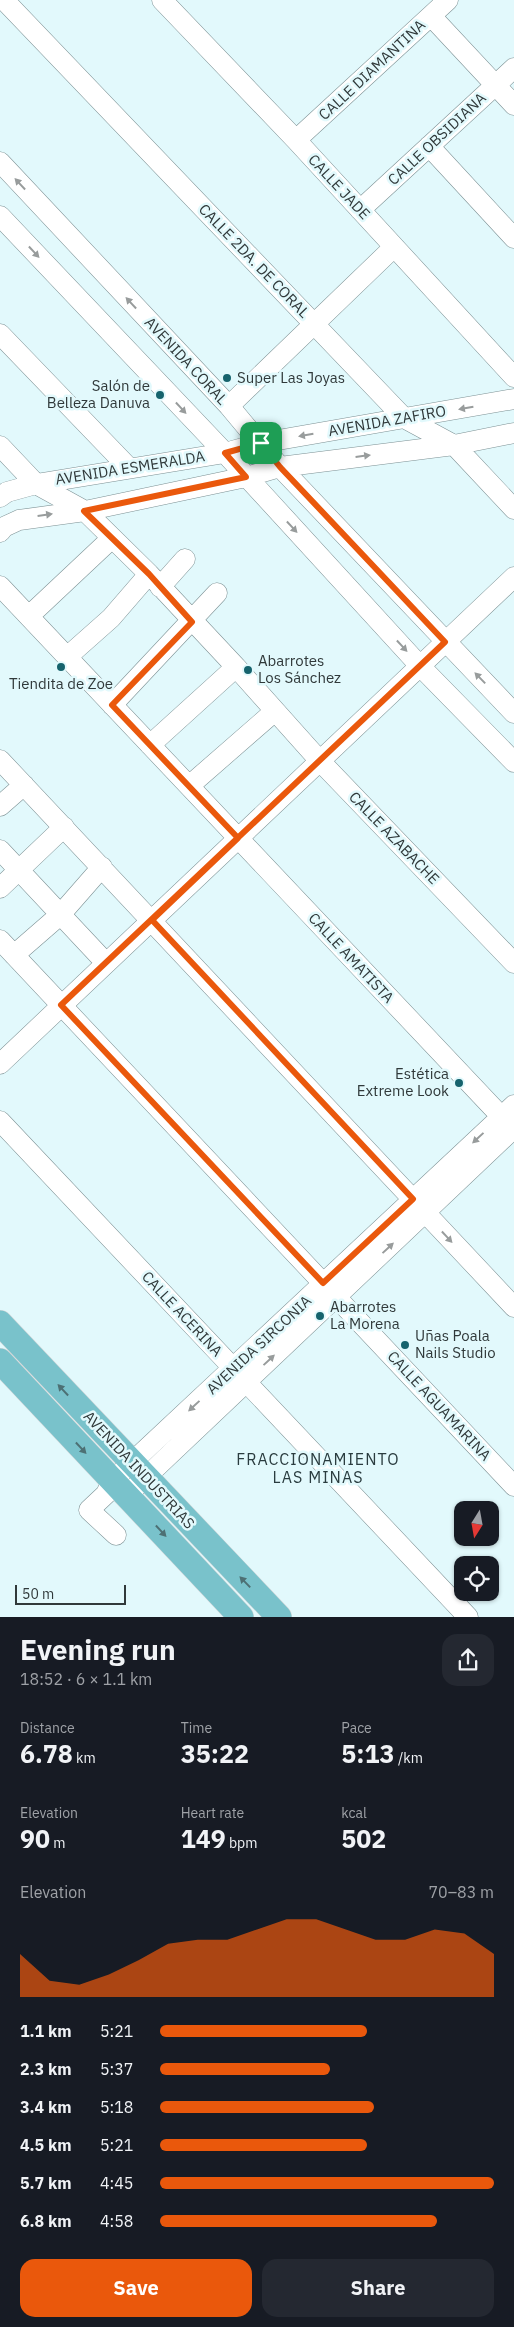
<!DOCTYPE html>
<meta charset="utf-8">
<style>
:root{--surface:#171b24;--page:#242831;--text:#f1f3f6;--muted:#9ea1a6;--accent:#ea580c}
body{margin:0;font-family:"IBM Plex Sans",sans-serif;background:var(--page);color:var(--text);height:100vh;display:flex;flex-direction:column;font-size:19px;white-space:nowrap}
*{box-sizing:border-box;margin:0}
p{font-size:16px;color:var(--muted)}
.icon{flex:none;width:28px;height:28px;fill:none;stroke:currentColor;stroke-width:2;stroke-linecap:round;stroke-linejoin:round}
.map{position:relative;height:1617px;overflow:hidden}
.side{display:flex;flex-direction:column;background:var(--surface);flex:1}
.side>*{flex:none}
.needle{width:32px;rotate:191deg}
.fabs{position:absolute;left:454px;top:1501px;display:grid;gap:10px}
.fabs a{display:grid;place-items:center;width:45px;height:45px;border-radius:10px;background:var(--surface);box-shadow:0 1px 4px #0004;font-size:25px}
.scale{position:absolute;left:15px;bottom:12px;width:111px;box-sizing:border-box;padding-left:5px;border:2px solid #30393a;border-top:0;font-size:14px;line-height:18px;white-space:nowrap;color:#30393a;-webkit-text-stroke:4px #e2f9fc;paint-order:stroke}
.pin{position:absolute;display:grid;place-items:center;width:42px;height:42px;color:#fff;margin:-21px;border-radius:10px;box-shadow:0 2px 8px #0006}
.round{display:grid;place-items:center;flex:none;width:52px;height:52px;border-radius:15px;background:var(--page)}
.head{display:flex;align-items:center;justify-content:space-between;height:85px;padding:0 20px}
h1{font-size:28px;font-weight:700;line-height:38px}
.figures{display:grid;grid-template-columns:repeat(3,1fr);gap:8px;height:85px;padding:5px 20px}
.figures div{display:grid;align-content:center}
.figures b{font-size:25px;font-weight:700}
.figures small{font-size:14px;font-weight:400}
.figures p{font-size:14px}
.chart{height:140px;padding:10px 20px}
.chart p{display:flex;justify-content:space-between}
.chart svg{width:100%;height:90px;margin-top:5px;fill:var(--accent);opacity:.7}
.primary-button{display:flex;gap:10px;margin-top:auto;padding:10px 20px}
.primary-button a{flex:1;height:58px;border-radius:15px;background:var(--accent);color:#fff;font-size:20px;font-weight:700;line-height:58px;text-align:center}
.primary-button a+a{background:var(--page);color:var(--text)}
ul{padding:0 20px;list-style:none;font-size:16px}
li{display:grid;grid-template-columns:80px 60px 1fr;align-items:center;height:38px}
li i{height:12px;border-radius:6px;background:var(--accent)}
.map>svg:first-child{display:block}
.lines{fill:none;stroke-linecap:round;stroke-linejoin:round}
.minor-casing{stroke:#7d9194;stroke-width:21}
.major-casing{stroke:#d6d7d8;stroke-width:26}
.minor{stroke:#fff;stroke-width:20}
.major{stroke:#79c2cb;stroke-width:25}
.oneway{fill:#989c9c}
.oneway2{fill:#4d7074}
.route-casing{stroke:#fff;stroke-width:10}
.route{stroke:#ea580c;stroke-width:6}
.poi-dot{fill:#16636d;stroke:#e2f9fc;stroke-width:2}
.labels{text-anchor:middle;stroke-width:5;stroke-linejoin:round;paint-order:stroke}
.street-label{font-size:15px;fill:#30393a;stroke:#e2f9fc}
.poi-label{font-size:15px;fill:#30393a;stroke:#e2f9fc;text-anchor:start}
.neighbourhood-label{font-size:16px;letter-spacing:1px;fill:#2a3c3f;stroke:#e2f9fc}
</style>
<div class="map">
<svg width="514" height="1617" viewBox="0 0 514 1617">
<rect width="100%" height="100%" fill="#e2f9fc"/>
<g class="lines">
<defs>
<path id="minor" d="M4,0L404,418L454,445L514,509
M162,0L296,140L514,377
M431,16L514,105
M296,140L448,0
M429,146L514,238
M0,162L229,406L280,467L514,713
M360,210L514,68
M0,216L225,453L420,666L514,762
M0,334L129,468
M229,406L394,247
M0,446L36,484L85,511L149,574L236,667L319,760L514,963
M0,497L7,492L36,484L225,453L261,443L514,399
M0,532L4,527L19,520L85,511L246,477L280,467L454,445L514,433
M0,586L514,1130
M160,587L185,559
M29,616L112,538
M67,657L111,618L149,574
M112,705L217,593
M150,745L236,667
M0,760L514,1307
M189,786L275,711
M0,806L24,785
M0,850L106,963
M0,888L64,827
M0,940L514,1486
M14,955L60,915L102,867
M0,1064L514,577
M0,1121L468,1617
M127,1495L514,1128
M116,1535L89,1510L106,1494L112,1481L514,1105"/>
<path id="major" d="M0,1323L279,1617
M0,1361L241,1617"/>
</defs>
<use href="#minor" class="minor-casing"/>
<use href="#major" class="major-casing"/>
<use href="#minor" class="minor"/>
<use href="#major" class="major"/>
</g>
<defs><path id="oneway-solid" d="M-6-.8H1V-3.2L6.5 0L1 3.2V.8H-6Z" transform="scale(1.25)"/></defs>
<g class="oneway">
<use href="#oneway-solid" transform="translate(20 184) rotate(-133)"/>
<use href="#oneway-solid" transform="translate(34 252) rotate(47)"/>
<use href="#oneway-solid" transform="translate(131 303) rotate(-133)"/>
<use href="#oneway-solid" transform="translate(181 408) rotate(47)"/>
<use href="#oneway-solid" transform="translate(466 408) rotate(170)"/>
<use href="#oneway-solid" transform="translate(306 435) rotate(170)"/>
<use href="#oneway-solid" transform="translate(363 456) rotate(-7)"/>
<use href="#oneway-solid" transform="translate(45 515) rotate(-8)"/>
<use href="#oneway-solid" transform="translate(292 527) rotate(47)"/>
<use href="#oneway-solid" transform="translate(402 646) rotate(47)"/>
<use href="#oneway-solid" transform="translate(480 678) rotate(-134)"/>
<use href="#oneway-solid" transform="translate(478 1138) rotate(137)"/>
<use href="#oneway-solid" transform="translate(447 1237) rotate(47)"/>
<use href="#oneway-solid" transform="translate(388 1248) rotate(-43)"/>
<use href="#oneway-solid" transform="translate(269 1360) rotate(-43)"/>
<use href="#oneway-solid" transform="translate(194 1406) rotate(137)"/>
</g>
<g class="oneway2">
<use href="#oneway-solid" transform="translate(63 1390) rotate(-133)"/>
<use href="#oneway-solid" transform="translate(81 1448) rotate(47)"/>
<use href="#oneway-solid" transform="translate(161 1531) rotate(47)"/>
<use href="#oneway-solid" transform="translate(245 1582) rotate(-134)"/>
</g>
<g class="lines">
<defs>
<path id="route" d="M261,443L280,467L445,642L61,1005L323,1283L413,1199L152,920L238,838L112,705L192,622L149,574L84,511L246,477L225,453L261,443"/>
</defs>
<use href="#route" class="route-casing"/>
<use href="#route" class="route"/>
</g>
<g class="poi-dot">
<circle cx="227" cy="378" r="5"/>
<circle cx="160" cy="395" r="5"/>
<circle cx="61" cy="667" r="5"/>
<circle cx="248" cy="670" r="5"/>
<circle cx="459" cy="1083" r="5"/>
<circle cx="320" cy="1316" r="5"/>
<circle cx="405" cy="1345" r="5"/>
</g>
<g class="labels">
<g class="street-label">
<text transform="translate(372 70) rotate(-43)" y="5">CALLE DIAMANTINA</text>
<text transform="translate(437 139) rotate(-43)" y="5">CALLE OBSIDIANA</text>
<text transform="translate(339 187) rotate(47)" y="5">CALLE JADE</text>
<text transform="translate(254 261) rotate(46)" y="5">CALLE 2DA. DE CORAL</text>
<text transform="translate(186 361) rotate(47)" y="5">AVENIDA CORAL</text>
<text transform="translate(387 421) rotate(-10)" y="5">AVENIDA ZAFIRO</text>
<text transform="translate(130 468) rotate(-9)" y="5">AVENIDA ESMERALDA</text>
<text transform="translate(394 838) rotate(46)" y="5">CALLE AZABACHE</text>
<text transform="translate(351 958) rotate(47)" y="5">CALLE AMATISTA</text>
<text transform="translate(182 1314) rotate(47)" y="5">CALLE ACERINA</text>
<text transform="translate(259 1345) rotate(-43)" y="5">AVENIDA SIRCONIA</text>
<text transform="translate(439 1406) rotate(47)" y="5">CALLE AGUAMARINA</text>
<text transform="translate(139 1470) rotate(47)" y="5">AVENIDA INDUSTRIAS</text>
</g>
<g class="poi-label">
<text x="237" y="383">Super Las Joyas</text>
<text x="150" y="391" text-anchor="end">Salón de<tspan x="150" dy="17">Belleza Danuva</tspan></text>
<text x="258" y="666">Abarrotes<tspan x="258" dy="17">Los Sánchez</tspan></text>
<text x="61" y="689" text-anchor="middle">Tiendita de Zoe</text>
<text x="449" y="1079" text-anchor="end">Estética<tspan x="449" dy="17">Extreme Look</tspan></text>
<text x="330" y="1312">Abarrotes<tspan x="330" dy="17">La Morena</tspan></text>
<text x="415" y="1341">Uñas Poala<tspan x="415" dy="17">Nails Studio</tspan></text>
</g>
<g class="neighbourhood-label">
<text x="318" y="1465">FRACCIONAMIENTO<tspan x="318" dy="18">LAS MINAS</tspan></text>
</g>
</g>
</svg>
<div class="fabs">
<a><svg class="needle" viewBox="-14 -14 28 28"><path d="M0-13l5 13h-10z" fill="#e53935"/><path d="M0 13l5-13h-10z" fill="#9ea1a6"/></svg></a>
<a><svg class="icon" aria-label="locate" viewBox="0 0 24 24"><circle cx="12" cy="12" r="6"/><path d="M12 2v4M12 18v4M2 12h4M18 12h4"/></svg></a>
</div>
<div class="scale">50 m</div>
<div class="pin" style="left:261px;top:443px;background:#1e9e55"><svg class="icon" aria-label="arrive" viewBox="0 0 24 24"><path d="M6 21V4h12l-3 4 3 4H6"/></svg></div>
</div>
<section class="side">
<div class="head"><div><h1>Evening run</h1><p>18:52 · 6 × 1.1 km</p></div><a class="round"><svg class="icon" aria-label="share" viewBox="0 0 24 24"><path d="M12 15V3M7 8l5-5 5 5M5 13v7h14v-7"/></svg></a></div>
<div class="figures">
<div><p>Distance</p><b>6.78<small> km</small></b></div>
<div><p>Time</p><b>35:22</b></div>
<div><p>Pace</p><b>5:13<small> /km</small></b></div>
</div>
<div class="figures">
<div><p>Elevation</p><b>90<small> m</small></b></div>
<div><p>Heart rate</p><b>149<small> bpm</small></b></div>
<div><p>kcal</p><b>502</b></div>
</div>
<div class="chart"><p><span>Elevation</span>70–83 m</p>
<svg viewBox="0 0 160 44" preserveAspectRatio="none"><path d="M0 44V23L10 36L20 38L30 33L40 26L50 18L60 16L70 16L80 11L90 6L100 6L110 11L120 16L130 16L140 11L150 13L160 23V44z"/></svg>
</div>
<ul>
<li><b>1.1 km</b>5:21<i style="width:62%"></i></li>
<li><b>2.3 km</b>5:37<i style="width:51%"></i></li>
<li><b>3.4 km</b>5:18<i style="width:64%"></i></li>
<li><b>4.5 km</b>5:21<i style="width:62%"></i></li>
<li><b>5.7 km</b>4:45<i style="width:100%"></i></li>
<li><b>6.8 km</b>4:58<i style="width:83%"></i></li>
</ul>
<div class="primary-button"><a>Save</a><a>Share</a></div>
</section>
